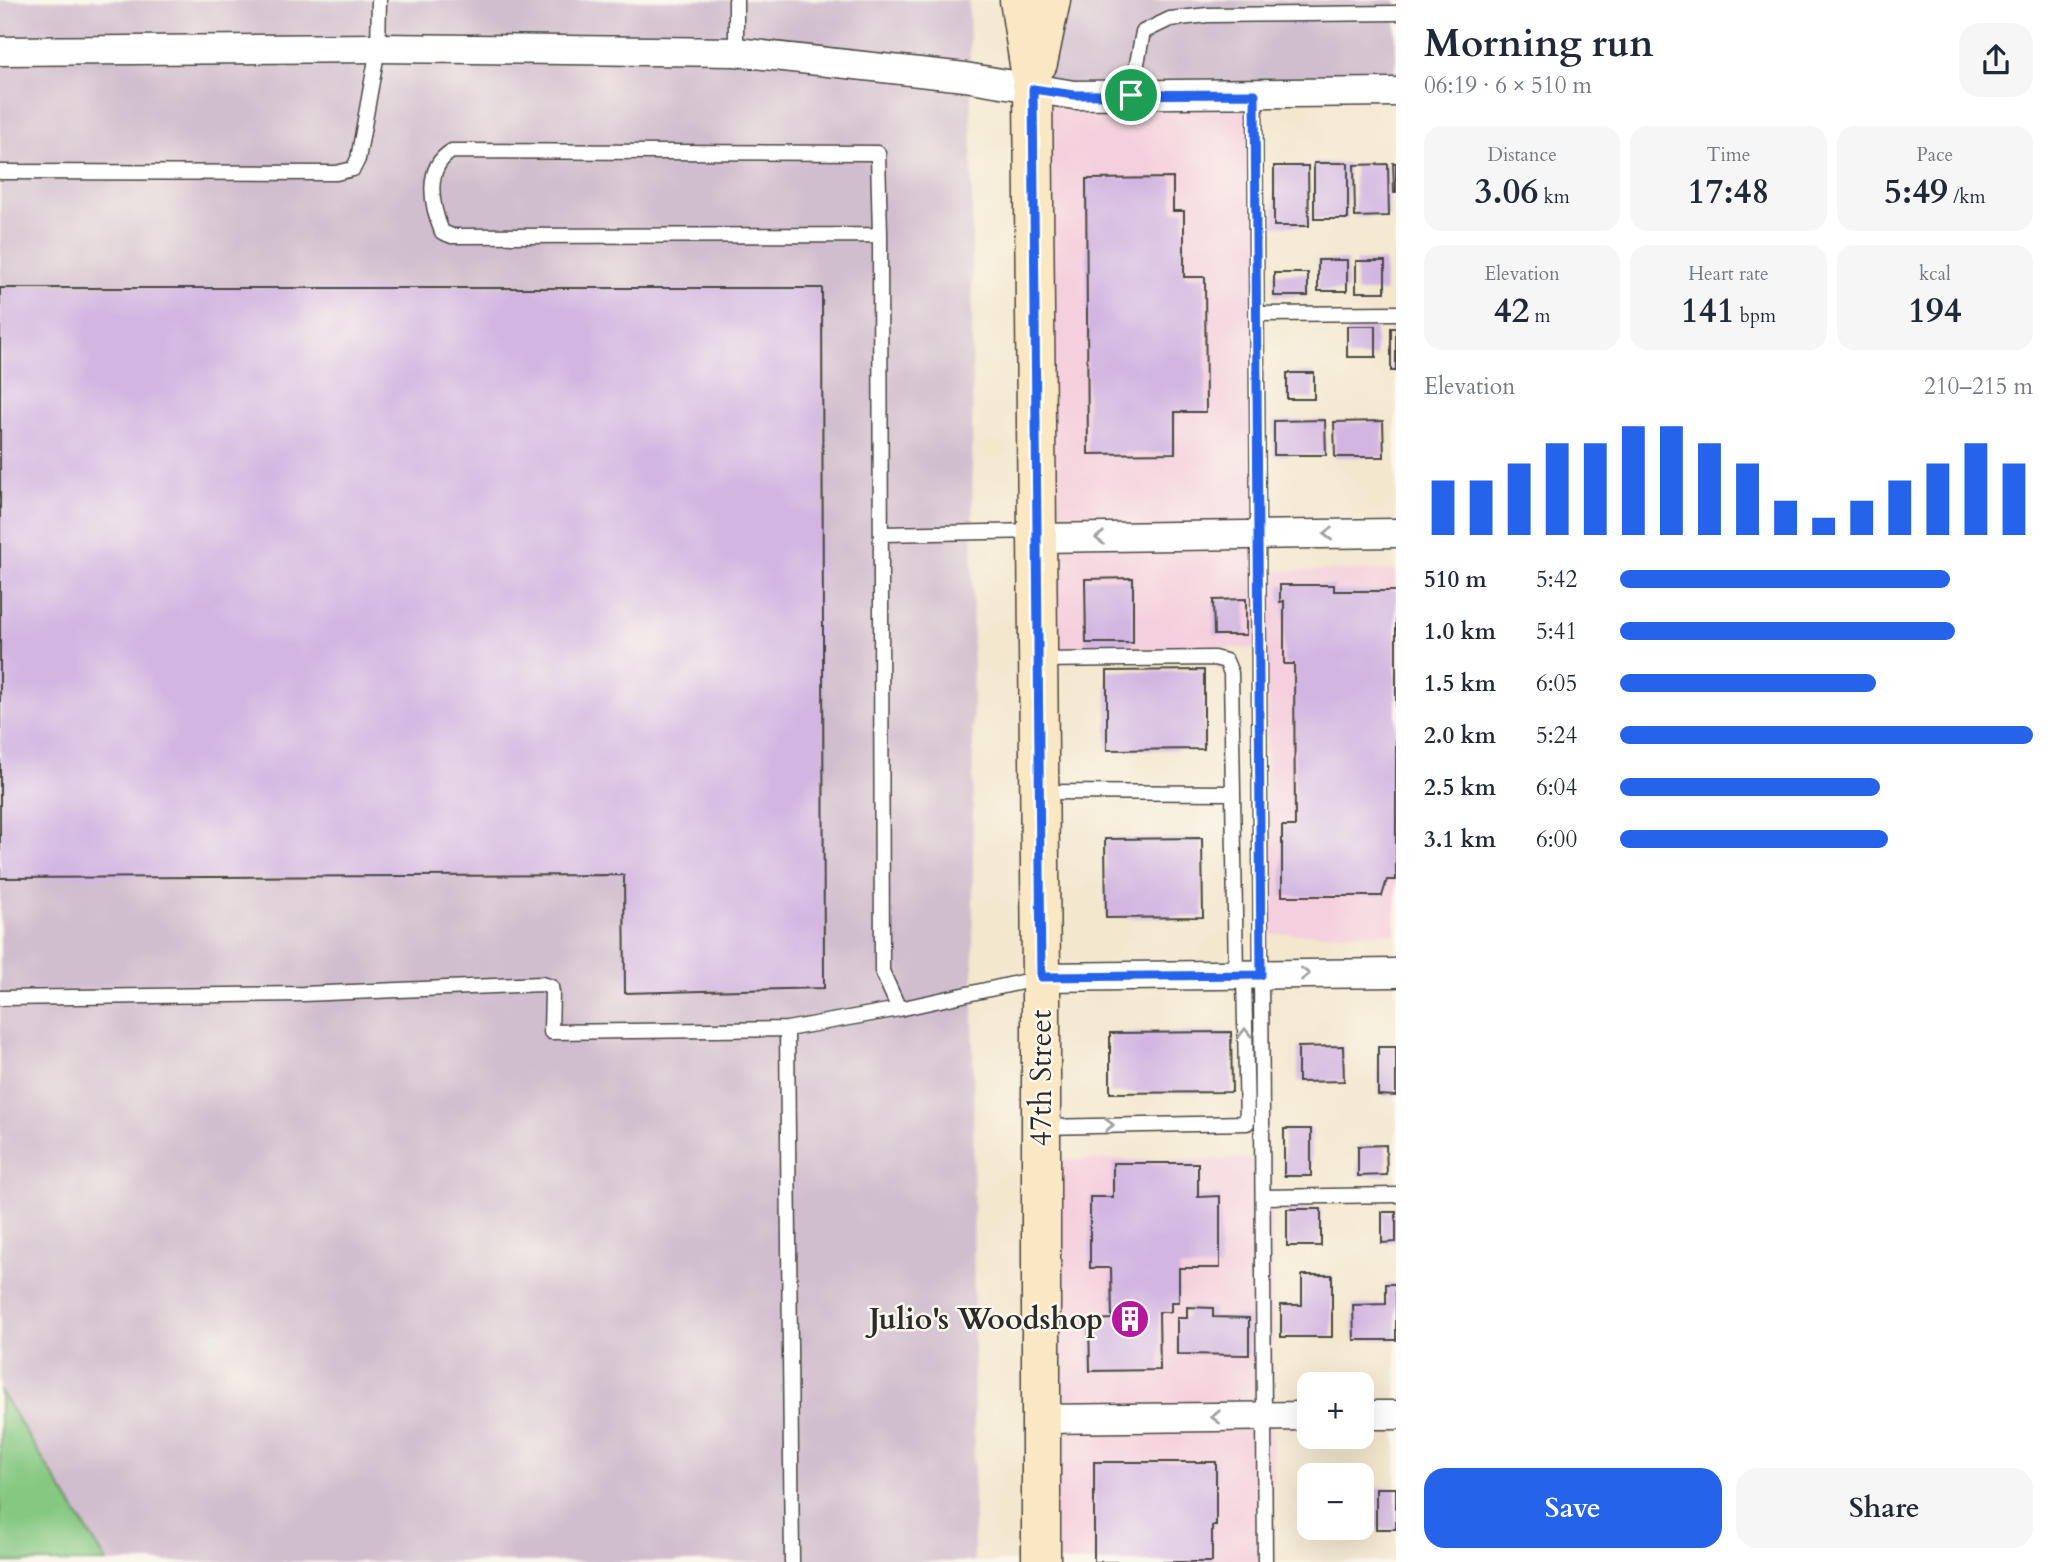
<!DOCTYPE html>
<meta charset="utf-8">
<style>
:root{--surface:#fff;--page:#f6f6f7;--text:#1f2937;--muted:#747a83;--accent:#2563eb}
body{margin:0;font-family:Cardo,serif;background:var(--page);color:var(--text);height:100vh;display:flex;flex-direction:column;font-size:26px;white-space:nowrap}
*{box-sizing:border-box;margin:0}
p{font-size:23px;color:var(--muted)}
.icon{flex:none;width:38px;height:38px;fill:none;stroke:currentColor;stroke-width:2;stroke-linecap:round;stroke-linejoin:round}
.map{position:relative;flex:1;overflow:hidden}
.details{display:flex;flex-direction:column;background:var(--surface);width:665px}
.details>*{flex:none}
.tools{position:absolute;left:1297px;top:1372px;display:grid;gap:14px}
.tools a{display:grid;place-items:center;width:77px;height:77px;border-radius:14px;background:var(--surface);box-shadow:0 7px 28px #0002;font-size:35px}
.pin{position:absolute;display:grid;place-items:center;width:60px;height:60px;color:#fff;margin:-30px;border:4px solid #fff;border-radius:50%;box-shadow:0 2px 7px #0007}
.round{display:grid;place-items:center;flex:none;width:74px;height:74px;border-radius:21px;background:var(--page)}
.summary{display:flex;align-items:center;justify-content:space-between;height:119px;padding:0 28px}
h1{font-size:38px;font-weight:700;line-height:52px}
.figures{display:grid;grid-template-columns:repeat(3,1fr);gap:10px;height:119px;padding:7px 28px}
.figures div{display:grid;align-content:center;border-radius:18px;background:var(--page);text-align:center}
.figures b{font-size:35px;font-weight:700}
.figures small{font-size:19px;font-weight:400}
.figures p{font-size:19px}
.chart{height:196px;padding:14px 28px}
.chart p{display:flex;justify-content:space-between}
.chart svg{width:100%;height:126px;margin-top:7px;stroke:var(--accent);stroke-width:6}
.cta{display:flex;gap:14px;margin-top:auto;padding:14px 28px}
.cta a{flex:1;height:80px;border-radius:21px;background:var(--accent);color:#fff;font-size:28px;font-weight:700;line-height:80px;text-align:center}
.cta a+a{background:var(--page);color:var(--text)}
ul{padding:0 28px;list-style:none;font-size:23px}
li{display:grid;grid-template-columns:112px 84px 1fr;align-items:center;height:52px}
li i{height:18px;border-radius:9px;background:var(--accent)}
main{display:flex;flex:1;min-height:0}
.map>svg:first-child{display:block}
.built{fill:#f4cfdd}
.industrial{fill:#d0bdcd}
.green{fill:#85c881;stroke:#587a56;stroke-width:2}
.building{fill:#d2b6e1}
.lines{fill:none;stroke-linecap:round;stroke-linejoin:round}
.service-casing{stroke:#494743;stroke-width:17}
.minor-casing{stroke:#494743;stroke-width:31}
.secondary-casing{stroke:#494743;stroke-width:41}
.service{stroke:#fff;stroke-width:14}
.minor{stroke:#fff;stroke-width:28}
.secondary{stroke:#fae7c3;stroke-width:38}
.oneway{stroke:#a0a0a0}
.route-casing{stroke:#fff;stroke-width:14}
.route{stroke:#2563eb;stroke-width:9}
.labels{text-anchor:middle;stroke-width:5;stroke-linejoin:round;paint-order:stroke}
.street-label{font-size:30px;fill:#2b2b2b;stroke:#fbf7ec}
.poi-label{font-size:30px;font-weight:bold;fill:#2b2b2b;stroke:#fbf7ec;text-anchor:end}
</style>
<main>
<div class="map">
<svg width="1396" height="1562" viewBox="0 0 1396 1562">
<rect width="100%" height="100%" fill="#fbf7ec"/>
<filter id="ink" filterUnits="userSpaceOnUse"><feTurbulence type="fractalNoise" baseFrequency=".0143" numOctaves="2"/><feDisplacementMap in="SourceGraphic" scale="14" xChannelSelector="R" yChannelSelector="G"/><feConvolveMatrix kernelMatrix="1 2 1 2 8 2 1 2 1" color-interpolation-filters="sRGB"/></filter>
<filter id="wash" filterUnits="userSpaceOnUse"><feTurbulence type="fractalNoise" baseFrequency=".00686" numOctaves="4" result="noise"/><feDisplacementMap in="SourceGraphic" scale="28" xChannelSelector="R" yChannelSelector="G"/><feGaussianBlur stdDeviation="1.57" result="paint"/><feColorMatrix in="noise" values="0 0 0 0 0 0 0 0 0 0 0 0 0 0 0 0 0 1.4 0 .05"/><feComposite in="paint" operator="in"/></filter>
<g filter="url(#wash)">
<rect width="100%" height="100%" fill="#f3e7ce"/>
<path class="built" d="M1046,84L1261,87L1266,571L1396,570V933L1268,934L1266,648L1043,650Z
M1272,1158L1273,1562H1047L1045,1160Z"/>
<path class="industrial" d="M0,0H969L972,165L974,1562H107L0,1391Z
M1054,0H1396V86L1046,84Z"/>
<path class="green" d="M0,1391L107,1562H0Z"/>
<g id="blocks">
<path class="building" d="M1314,163H1348V219H1314Z
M1393,163H1396V193H1394Z
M1388,164L1389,216L1355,217L1354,165Z
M1274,166H1308L1309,226H1274Z
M1173,178V211H1184V277H1205L1206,412H1175V453L1088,454L1086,179Z
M1318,260H1347V291H1318Z
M1356,261H1385V292H1356Z
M1274,273H1308V296H1274Z
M0,288H822L824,988L625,993L624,875L0,878Z
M1347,326H1376V357H1347Z
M1391,328H1396V371H1391Z
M1287,373H1314V399H1287Z
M1325,420L1326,455H1274V421Z
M1383,421L1384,457H1335L1334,422Z
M1133,578V643H1086L1085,579Z
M1280,585H1334V591H1396V880H1387L1382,896H1282V826H1295L1294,664H1284V601L1280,602Z
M1246,599V635H1214L1213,600Z
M1204,670V749L1107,750V671Z
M1202,838L1203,917L1106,918L1105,839Z
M1231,1032L1232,1092L1110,1093V1033Z
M1343,1046L1344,1081L1298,1082V1047Z
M1378,1047H1396V1096L1378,1095Z
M1284,1129H1311V1176H1284Z
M1386,1145L1387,1175L1358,1176V1146Z
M1113,1163H1198V1197L1220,1196V1268H1179V1302H1171V1312H1159L1160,1370L1090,1371L1089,1320L1112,1319L1111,1268H1090V1197H1113Z
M1287,1209H1321V1246H1287Z
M1382,1212H1396V1242L1382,1243Z
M1302,1275H1332V1337H1281V1305H1302Z
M1386,1284H1396V1340H1354L1353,1305L1386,1304Z
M1187,1307L1213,1308V1317L1249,1318V1355L1177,1354V1318H1187Z
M1094,1462H1216V1526H1212V1562H1094Z
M1376,1488H1396V1529H1376Z
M1304,1491H1309V1526H1305Z"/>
</g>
</g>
<g filter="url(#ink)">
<use href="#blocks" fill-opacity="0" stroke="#494743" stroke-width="2"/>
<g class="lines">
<defs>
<path id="service" d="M736,52V0
M1255,94L1265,1562
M1131,95L1143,32L1170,19L1208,15L1396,13
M0,172L336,173L353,169L358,159L378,48L379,0
M880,235L452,236L442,232C431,205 424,167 452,151L878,153L880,235L882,971L899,1009L1040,978
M1257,314L1396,313
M881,534L1036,531
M1039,660L1214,658L1226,661L1231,673L1233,793
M1040,792L1233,793L1236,975
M0,998L303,994L541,984L551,987L552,993L551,1032L787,1029L899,1009
M787,1029L792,1562
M1042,1127L1247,1123L1244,975
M1263,1197L1396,1195"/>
<path id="minor" d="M0,51L378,48L736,52L965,77L1074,95L1396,92
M1038,538L1396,533
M1041,977L1396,973
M1362,1415H1396
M1041,1419L1309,1416"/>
<path id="secondary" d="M1019,0L1033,90L1041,977V1562
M1038,63L1051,0"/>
</defs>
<use href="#service" class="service-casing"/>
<use href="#minor" class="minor-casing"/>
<use href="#secondary" class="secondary-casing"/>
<use href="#service" class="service"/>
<use href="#minor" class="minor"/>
<use href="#secondary" class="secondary"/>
</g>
<defs><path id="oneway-chevron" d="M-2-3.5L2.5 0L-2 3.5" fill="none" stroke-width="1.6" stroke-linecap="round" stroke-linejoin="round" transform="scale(1.75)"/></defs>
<g class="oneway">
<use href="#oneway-chevron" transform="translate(1328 534) rotate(179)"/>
<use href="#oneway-chevron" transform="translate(1100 538) rotate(179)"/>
<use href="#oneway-chevron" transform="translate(1305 974) rotate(-1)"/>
<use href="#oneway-chevron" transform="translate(1245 1033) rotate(-91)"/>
<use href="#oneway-chevron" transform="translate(1109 1125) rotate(-1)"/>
<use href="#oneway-chevron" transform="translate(1216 1417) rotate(179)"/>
</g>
</g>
<g class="lines" filter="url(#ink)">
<defs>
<path id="route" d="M1033,89L1074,95L1255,94L1261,975L1041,977Z"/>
</defs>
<use href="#route" class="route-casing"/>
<use href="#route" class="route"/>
</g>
<defs>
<symbol id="building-disc" viewBox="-11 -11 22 22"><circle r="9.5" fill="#b5179e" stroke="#fbf7ec"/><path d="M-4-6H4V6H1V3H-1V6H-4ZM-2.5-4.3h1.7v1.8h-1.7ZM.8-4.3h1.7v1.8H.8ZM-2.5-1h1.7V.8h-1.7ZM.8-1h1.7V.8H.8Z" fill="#fff"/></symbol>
</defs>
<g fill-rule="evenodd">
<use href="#building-disc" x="1108" y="1297" width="44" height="44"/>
</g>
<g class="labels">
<g class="street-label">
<text transform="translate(1041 1078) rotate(-90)" y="10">47th Street</text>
</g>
<g class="poi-label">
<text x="1103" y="1329">Julio's Woodshop</text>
</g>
</g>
</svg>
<div class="tools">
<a>+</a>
<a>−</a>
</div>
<div class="pin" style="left:1131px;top:95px;background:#1e9e55"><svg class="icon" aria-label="arrive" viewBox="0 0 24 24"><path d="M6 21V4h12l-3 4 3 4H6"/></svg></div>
</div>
<section class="details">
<div class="summary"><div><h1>Morning run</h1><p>06:19 · 6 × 510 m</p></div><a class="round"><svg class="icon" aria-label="share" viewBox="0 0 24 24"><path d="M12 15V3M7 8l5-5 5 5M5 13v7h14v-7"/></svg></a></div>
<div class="figures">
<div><p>Distance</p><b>3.06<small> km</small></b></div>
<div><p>Time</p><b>17:48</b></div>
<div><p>Pace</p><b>5:49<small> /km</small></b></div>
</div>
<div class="figures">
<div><p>Elevation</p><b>42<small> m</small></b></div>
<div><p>Heart rate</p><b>141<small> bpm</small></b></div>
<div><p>kcal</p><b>194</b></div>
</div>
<div class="chart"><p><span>Elevation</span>210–215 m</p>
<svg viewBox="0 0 160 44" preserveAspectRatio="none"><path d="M5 44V25M15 44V25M25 44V19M35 44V12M45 44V12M55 44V6M65 44V6M75 44V12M85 44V19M95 44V32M105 44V38M115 44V32M125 44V25M135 44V19M145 44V12M155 44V19"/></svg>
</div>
<ul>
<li><b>510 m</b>5:42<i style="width:80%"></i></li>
<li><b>1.0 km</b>5:41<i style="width:81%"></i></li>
<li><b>1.5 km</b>6:05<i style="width:62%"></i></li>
<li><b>2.0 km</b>5:24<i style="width:100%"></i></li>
<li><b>2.5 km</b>6:04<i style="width:63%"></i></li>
<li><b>3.1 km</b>6:00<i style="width:65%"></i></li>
</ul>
<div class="cta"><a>Save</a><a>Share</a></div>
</section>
</main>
